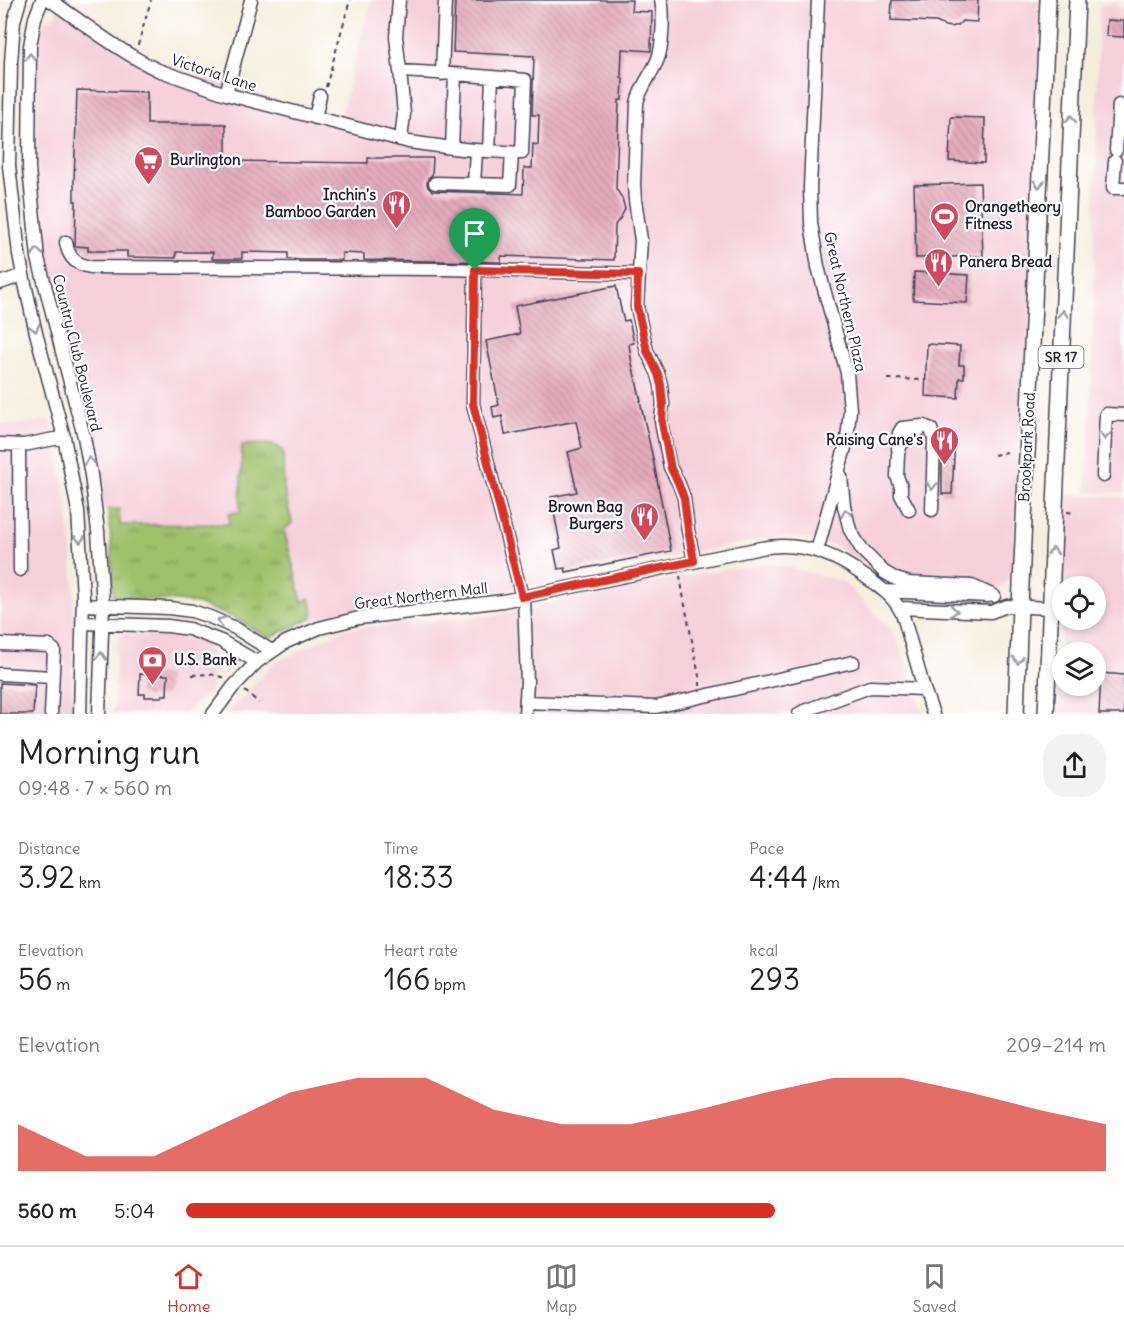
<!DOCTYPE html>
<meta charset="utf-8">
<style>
:root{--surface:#fff;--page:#f2f2f2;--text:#222;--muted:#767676;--line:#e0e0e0;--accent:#d93025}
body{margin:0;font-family:Delius,sans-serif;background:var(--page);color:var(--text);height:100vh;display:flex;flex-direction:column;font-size:22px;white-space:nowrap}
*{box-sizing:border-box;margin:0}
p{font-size:20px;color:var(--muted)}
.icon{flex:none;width:33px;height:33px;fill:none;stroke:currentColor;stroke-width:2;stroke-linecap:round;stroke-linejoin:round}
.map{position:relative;height:714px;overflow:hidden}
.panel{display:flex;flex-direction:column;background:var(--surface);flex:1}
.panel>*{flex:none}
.tools{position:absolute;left:1052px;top:576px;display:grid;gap:12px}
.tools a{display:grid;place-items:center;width:54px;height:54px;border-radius:50%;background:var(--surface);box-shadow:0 3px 9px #0003;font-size:30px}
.pin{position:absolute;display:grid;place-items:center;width:51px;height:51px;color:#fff;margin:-62px -26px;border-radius:50% 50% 50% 0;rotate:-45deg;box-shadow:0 0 6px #0007}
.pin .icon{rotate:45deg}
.round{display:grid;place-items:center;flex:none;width:63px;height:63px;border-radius:24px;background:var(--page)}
.headline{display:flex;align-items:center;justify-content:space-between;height:102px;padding:0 18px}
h1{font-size:33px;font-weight:600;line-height:45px}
.metrics{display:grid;grid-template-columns:repeat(3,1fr);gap:9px;height:102px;padding:6px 18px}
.metrics div{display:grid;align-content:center}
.metrics b{font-size:30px;font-weight:600}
.metrics small{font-size:16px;font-weight:400}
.metrics p{font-size:16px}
.chart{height:168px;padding:12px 18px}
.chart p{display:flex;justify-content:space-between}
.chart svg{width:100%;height:108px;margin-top:6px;fill:var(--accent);opacity:.7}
ul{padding:0 18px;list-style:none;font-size:20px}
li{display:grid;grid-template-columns:96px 72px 1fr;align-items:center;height:45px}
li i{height:15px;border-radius:8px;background:var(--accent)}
.tabs{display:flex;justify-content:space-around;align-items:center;height:84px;border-top:2px solid var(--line);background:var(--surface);font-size:16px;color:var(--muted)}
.tabs a{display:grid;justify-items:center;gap:3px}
.tabs .current{color:var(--accent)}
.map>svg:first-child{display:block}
.built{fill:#f5cfda;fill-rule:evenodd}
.grass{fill:url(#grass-tufts);stroke:#607252;stroke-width:1.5}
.building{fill:url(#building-back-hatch)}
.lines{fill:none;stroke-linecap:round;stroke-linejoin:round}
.minor-casing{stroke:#424053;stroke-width:15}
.major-casing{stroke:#424053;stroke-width:18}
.path{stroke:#424053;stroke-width:2;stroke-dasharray:4.5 4.5;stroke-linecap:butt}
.minor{stroke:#fff;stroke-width:12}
.major{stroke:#fff;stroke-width:15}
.oneway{stroke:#9c9ca7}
.route-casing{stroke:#fff;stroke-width:12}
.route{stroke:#d93025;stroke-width:8}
.labels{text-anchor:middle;stroke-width:4.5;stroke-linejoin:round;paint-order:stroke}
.shield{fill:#fff;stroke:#646476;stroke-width:1.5}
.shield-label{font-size:14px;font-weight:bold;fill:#22223b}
.street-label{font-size:15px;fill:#22223b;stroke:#fff}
.poi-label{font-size:15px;font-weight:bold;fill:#22223b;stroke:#fff;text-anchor:start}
</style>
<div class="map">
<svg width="1124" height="714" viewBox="0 0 1124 714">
<defs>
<pattern id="grass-tufts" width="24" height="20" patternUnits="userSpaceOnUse" patternTransform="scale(1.5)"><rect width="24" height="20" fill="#9fc16a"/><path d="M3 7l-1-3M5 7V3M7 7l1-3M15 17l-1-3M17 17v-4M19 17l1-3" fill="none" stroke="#819c58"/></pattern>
<pattern id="building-back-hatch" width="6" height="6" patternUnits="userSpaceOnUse" patternTransform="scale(1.5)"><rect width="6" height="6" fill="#e4abbc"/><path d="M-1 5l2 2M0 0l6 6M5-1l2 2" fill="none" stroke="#c393a2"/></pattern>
</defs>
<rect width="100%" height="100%" fill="#fff"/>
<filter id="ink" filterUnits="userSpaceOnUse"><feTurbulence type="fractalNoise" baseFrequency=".0167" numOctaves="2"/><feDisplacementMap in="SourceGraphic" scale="12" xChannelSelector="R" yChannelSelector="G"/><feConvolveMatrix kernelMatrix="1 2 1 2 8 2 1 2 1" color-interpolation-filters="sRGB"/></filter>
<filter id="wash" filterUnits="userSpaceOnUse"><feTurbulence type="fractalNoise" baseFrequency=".008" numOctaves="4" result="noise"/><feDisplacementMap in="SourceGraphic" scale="24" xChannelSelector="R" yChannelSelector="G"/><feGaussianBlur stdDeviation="1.35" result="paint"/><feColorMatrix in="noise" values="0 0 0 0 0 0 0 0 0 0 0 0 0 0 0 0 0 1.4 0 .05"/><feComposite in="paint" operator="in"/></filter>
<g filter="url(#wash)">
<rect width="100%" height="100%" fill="#f4edda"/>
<path class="built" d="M58,0H70L100,21L114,36L130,48L181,72L340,118L371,0H1039L1038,119L1026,386L1018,447L1014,566L1009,579L1002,586L995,588L914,581L859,559L847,553L837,546L796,537H779L704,550L504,591L355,610L309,620L313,613L310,598L302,603L284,529L292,523L284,489V454L242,445L240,513L229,524L119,525V509H103L95,465L55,302L43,247L35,136L38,43L39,30L46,21L56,16Z
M1114,3L1124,9V493L1086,492L1091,405L1099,5Z
M46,420H51L63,479L71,542L74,594L72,714H0V424L18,425Z
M1064,494L1124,497V714H1054L1059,684L1062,620H1095V586H1064L1061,579L1060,571ZM1062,652H1095V686H1062Z
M764,564L786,567L844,582L895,634L924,714H227L274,663L345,629L498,615L648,582Z
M123,633L198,640L211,650V691L183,714H113L116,644Z"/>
<path class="grass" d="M242,445C254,445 274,441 283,451L284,489L292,523L284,530L302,602L310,598L313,613L312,618L271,637L264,635L234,618L198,604L178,601L119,598L113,595L111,543L108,509H119L120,525L229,524V513L240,512Z"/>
<g id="blocks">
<path class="building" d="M455,0H632L631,11L652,12L651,51L622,49L621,78H623V80L622,98V100H619L616,189L622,198L625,209L621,217L615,225L614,260L501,256V262L364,260V254L342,253V260H302L288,259V253L242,252V259H212L213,252H176V258L127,257V251H88V247L75,246L76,201H74V181L77,90L147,92V124H226V161L368,163V158H433L432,175L428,178L427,183L428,187L432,191L523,194L524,168H532L533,144L538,145L539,115H532L534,56L453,52Z
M892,0H978L977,22L962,21L958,25L951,27L945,26L936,22L891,20Z
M1107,20L1124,21V37L1106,36Z
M951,117L985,118L984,163L949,161Z
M980,183L983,256L916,258L914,185Z
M914,272L969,275L967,303L913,300Z
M616,286L622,314L624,321L629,320L634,343L629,344L632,364L641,401H640L652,454L671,551L566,572L565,568L558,569L554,550L561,548L551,497L577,492L568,452L582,448L576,421L505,435L502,416L494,418L492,407L499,405L486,341L520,334L515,306Z
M927,344L960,346L959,365H964V378H959L958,398L925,396Z
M942,439H955L952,494H942Z
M1101,673L1124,675V714H1099Z
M140,674L168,675L167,695H162V697H145V694H139Z
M0,683L35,685L33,714H0Z"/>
</g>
</g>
<g filter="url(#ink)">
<use href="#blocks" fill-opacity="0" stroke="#424053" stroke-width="1.5"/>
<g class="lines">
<defs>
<path id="minor" d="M20,0L14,21L11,63L9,166L19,254L23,275L36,333L64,437L78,511L83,596L80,714
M42,0L35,18L30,46L29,169L38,258L84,437L91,475L98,531L103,605L99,714
M50,0C85,24 120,52 158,70L226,94L409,142C436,146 462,150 489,151L492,77L455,74L452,148
M399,0L396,37L400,71
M661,0C664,13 663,49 657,61C651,75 640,88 637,103L634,185L635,200L641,240L637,307L647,351L658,374L661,385L663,404L661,420L662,427L670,467L679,484L684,498L688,530L694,561
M442,74L445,0
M226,94L251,0
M315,118L320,96
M401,140L404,114L400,71L455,74
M1116,150L1119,105
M489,151L522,153L525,80L492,77
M1115,161L1113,188H1124
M435,183L510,185L512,153
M474,184L476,151
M66,242C68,257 76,265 91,267L446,269L638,274
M475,270L473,404L522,597
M0,283L23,275
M0,444L24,445L64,437
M19,445L20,570
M898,449L899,433L902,428L922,426
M841,476L844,506L850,530L862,550L884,572L896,579L909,583L972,586L994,596
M1103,476L1106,414L1124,415
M909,510L901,495V487L897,476L898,454L901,444L924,426L931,429L934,439L932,510
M817,551L847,440L850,410L847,373L818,267L811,223L810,188L818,0
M885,591L988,596
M524,596L527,682L525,714
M83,605L169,608L192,611L210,617L235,628L272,651
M900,608L991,612L1007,606L1050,608
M83,623L168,626L189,629L221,641L257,662
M0,644L49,646L54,650L51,714
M0,674L52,677
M526,702L656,707L853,662
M213,714L233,687L257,662L286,642L319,628L359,618L503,601L761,548C799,541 833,553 863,575C880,587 897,598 904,619L924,689L933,714
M799,714L804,711L870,687L924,689"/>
<path id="major" d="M1016,714L1020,606L1048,0
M1046,714L1077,0"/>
</defs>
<use href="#minor" class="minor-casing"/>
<use href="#major" class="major-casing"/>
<path class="path" d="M138,45L151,0
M326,87L350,0
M888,379L926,380
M994,455L1007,452
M1067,512L1076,513
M680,576L684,600L700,681V686
M192,675L210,674L225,678
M245,691L259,703"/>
<use href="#minor" class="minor"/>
<use href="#major" class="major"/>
</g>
<defs><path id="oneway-chevron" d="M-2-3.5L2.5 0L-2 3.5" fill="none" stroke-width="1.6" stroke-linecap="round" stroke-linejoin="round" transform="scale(1.5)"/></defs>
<g class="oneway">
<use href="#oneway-chevron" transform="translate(30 57) rotate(-89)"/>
<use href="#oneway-chevron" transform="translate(1071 119) rotate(-87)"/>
<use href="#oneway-chevron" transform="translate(1039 184) rotate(93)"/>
<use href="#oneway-chevron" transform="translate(37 252) rotate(-97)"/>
<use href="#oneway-chevron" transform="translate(1063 314) rotate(-87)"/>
<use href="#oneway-chevron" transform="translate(35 328) rotate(76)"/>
<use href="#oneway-chevron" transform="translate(1105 436) rotate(93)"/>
<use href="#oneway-chevron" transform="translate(89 461) rotate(-100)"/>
<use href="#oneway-chevron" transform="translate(932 486) rotate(92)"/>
<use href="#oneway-chevron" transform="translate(846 513) rotate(-102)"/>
<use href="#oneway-chevron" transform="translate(80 539) rotate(87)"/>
<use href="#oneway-chevron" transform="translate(1053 551) rotate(-87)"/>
<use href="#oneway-chevron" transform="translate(954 611) rotate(3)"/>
<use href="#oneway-chevron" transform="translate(221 621) rotate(-157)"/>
<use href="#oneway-chevron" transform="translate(101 656) rotate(-88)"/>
<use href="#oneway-chevron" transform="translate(1018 660) rotate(92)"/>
</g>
</g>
<g class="lines" filter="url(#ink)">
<defs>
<path id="route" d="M475,270L638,274L637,307L647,351L658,374L661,385L663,404L662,423L671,469L677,480L684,498L688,530L694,561L522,597L473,404Z"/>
</defs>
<use href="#route" class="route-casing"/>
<use href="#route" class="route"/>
</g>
<defs>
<symbol id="supermarket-pin" viewBox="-11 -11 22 30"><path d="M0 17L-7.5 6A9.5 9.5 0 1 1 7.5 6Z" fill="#d1495b" stroke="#fff"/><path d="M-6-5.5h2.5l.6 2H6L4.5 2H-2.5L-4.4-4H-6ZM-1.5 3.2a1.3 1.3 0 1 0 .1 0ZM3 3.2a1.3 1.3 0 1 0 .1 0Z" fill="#fff"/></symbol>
<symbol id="restaurant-pin" viewBox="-11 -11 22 30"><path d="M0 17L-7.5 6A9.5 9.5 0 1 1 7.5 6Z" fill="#d1495b" stroke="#fff"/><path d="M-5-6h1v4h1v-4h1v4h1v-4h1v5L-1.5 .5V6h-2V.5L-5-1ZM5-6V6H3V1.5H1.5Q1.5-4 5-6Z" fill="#fff"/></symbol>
<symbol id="stadium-pin" viewBox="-11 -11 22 30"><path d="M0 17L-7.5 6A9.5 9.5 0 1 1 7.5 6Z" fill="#d1495b" stroke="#fff"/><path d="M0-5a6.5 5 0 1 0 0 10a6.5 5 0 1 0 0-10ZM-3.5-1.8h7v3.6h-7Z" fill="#fff"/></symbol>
<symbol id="bank-pin" viewBox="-11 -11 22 30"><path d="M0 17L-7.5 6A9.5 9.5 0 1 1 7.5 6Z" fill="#d1495b" stroke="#fff"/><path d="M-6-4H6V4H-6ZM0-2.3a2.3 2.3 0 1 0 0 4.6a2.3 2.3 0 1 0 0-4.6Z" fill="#fff"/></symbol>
</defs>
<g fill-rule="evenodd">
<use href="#supermarket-pin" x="132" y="144" width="33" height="45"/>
<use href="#restaurant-pin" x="380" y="188" width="33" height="45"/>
<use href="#stadium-pin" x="928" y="200" width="33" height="45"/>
<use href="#restaurant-pin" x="922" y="246" width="33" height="45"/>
<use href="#restaurant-pin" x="928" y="424" width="33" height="45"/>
<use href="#restaurant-pin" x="628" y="500" width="33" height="45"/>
<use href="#bank-pin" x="136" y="644" width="33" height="45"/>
</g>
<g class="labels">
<rect class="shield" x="1038.5" y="346" width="45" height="22" rx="4.5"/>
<g class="shield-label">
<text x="1061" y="362">SR 17</text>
</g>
<g class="street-label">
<text transform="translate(214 73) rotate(18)" y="5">Victoria Lane</text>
<text transform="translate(845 302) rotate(77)" y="5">Great Northern Plaza</text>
<text transform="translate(77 353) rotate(76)" y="5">Country Club Boulevard</text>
<text transform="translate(1027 447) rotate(-87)" y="5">Brookpark Road</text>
<text transform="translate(421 596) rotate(-7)" y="5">Great Northern Mall</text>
</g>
<g class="poi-label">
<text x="170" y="165">Burlington</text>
<text x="376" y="200" text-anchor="end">Inchin's<tspan x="376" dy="17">Bamboo Garden</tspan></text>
<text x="965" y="212">Orangetheory<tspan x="965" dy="17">Fitness</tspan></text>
<text x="959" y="267">Panera Bread</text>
<text x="923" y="445" text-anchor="end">Raising Cane's</text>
<text x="623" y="512" text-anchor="end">Brown Bag<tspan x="623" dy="17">Burgers</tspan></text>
<text x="174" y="665">U.S. Bank</text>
</g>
</g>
</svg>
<div class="tools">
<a><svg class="icon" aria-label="locate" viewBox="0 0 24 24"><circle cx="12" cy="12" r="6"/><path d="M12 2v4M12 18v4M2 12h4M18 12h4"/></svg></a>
<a><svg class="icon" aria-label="layers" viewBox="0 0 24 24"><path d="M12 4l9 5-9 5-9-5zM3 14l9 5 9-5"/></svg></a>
</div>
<div class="pin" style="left:475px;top:270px;background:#1e9e55"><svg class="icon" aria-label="arrive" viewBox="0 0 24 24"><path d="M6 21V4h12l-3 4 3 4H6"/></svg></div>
</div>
<section class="panel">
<div class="headline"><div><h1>Morning run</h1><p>09:48 · 7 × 560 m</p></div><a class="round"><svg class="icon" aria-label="share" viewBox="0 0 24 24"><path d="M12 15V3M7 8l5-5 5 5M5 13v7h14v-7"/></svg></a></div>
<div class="metrics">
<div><p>Distance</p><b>3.92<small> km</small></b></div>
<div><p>Time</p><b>18:33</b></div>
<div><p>Pace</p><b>4:44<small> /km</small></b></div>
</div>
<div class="metrics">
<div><p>Elevation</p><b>56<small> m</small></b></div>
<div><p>Heart rate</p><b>166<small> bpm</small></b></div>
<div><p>kcal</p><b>293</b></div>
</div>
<div class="chart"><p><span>Elevation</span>209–214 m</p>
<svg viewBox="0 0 160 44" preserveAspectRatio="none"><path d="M0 44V25L10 38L20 38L30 25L40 12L50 6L60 6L70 19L80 25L90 25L100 19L110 12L120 6L130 6L140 12L150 19L160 25V44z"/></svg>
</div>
<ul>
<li><b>560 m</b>5:04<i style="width:64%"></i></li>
</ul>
</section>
<nav class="tabs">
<a class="current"><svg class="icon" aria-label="home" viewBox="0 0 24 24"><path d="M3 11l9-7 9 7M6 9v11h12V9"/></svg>Home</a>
<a><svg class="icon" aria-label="map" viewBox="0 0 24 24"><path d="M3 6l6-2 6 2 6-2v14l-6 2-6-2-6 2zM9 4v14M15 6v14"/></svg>Map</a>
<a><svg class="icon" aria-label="saved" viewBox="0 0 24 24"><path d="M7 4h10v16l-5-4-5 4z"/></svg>Saved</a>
</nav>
